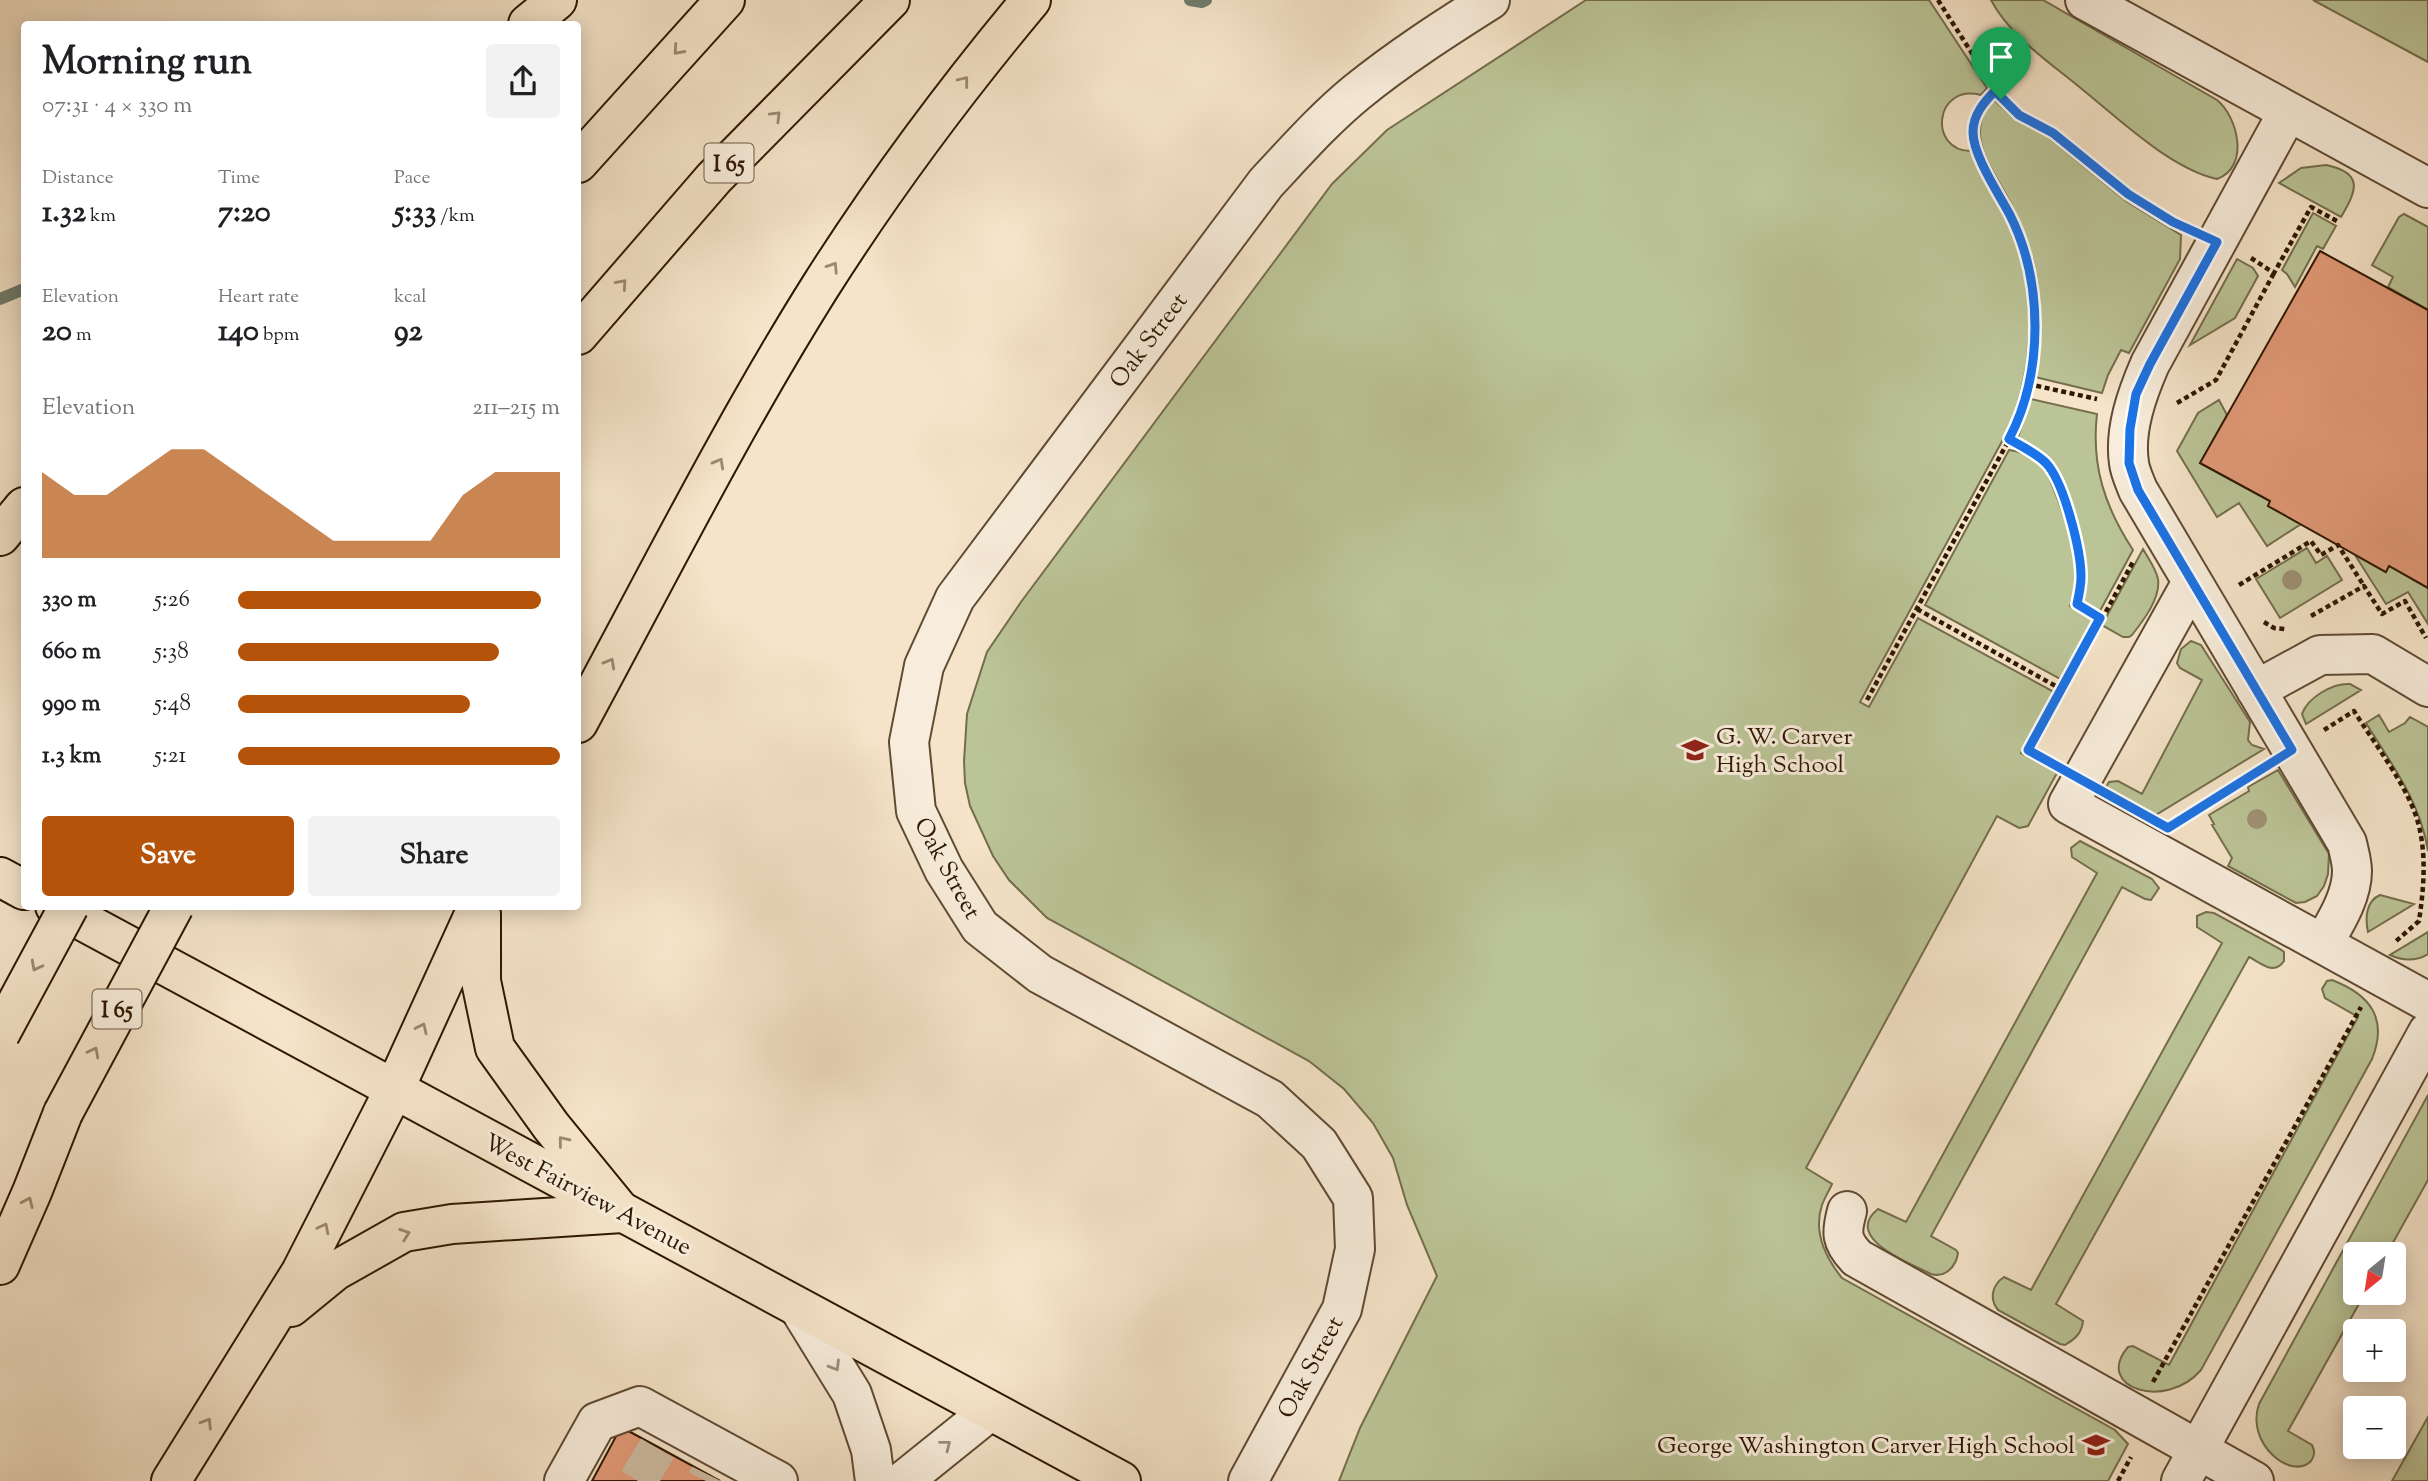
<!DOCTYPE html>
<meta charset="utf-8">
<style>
:root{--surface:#fff;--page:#f2f2f2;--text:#202124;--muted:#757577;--accent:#b45309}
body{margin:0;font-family:"Sorts Mill Goudy",serif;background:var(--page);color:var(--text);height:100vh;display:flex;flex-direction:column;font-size:26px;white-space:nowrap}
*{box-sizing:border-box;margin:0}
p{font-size:23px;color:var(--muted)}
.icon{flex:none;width:38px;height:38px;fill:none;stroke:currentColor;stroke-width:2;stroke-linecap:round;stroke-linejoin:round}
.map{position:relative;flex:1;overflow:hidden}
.panel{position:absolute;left:21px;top:21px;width:560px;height:889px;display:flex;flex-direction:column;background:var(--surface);border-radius:7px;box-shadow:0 4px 18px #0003}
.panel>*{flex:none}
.needle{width:46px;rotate:210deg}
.fabs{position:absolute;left:2343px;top:1242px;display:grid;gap:14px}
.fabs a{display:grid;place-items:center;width:63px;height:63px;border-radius:7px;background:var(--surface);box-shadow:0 4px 18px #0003;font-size:35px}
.pin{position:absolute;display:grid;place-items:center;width:60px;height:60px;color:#fff;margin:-72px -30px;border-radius:50% 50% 50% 0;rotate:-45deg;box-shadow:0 0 7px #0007}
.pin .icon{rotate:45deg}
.round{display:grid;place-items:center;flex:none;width:74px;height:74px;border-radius:7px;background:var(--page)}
.overview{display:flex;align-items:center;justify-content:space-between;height:119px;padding:0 21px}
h1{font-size:38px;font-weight:800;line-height:52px}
.metrics{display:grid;grid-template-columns:repeat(3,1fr);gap:10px;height:119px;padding:7px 21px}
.metrics div{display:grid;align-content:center}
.metrics b{font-size:30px;font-weight:800}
.metrics small{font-size:19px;font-weight:400}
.metrics p{font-size:19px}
.chart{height:196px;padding:14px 21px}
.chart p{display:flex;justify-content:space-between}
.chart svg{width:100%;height:126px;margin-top:7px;fill:var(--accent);opacity:.7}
.action{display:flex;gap:14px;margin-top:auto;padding:14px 21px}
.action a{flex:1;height:80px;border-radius:7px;background:var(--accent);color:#fff;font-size:28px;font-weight:800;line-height:80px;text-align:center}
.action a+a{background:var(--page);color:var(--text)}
ul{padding:0 21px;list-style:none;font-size:23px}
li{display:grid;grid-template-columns:112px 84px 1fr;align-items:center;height:52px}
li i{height:18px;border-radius:9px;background:var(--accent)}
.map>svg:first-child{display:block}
.green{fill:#bbc497;stroke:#746e4c;stroke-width:2}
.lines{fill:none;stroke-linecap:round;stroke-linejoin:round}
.stream{stroke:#707c6d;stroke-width:12}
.building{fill:#e29a78;stroke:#2e1700;stroke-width:2}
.minor-tunnel{stroke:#cdbba1;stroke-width:38;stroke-dasharray:38 19;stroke-linecap:butt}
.minor-casing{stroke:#604a32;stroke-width:42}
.major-casing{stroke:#2e1700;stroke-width:42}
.highway-casing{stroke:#2e1700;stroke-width:42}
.path{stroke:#2e1700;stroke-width:4.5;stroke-dasharray:5 3.5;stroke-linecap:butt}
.minor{stroke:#f8eddc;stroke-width:38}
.major{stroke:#f5e4c9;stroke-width:38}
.highway{stroke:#f5e4c9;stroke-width:38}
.highway-bridge-casing{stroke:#2e1700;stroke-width:42;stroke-linecap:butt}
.highway-bridge{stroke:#f5e4c9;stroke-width:38}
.tree{fill:#9f9073}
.oneway{stroke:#9b886f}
.oneway2{stroke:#9d8d79}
.route-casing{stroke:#fff;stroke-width:14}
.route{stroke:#1a73e8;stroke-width:9}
.labels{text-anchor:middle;stroke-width:6;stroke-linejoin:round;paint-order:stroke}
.shield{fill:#f8eddc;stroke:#6b5742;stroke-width:2}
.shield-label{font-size:23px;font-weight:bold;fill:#2e1700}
.street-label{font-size:24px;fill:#2e1700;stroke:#f8eddc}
.poi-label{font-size:24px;fill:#2e1700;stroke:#f8eddc;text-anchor:start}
</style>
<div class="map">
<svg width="2428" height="1481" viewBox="0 0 2428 1481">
<rect width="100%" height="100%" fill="#f5e4c9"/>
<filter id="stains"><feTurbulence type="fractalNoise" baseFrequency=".00286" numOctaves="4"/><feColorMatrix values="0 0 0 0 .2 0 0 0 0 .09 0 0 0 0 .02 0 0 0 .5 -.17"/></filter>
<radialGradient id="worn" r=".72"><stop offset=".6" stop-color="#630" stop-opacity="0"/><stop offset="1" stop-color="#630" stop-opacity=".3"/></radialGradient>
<path class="green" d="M1586,0H1929L1987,88L1981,95C1934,83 1928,151 1971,151C1980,177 1997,199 2008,223C2038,289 2035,369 2006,434L1860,702L1869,707L1918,618L2054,692L2021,753L2057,773L2028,826L2019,828L1997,816L1806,1168L1832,1184C1829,1191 1825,1197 1822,1205C1813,1232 1825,1257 1842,1278L2115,1430L2128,1444L2108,1481H1339L1360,1428L1437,1276L1407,1205L1393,1158L1373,1123L1344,1089L1309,1061L1047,918L1009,880L993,856L970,806L965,783L964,761L967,714L987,652L1021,602L1332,184L1387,130Z
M1991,0H2043L2217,100C2238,117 2250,167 2217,179C2171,169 2119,119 2083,90C2051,63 2011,38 1991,0Z
M2313,0H2428V62Z
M1992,98L2016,120L2048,137L2126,201L2181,235L2180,259L2129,353L2121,350L2108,375L2102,393L2035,377C2041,339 2043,297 2033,260C2027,240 2019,219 2009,200C1991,165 1964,137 1992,98Z
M2326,165C2364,173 2357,190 2341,217L2279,183L2301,168Z
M2313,213L2336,226L2323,249L2317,246L2295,287L2287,274L2282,270Z
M2404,214L2428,227V310L2388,287L2393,277L2372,265L2399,217Z
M2237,259L2253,268L2258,276L2235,318L2190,345Z
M2031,399L2097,414C2091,466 2105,507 2133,550L2100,611L2096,612L2082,603C2084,589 2086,574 2084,560C2081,538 2067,485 2055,467C2046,454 2026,450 2018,437Z
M2219,400L2227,415L2200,463L2270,501L2268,506L2301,524L2267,546L2239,503L2217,517L2177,451L2198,413Z
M2009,450C2026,452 2040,461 2048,475C2062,508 2088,573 2070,606L2094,621L2062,680L1925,605Z
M2307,548L2316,563L2327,556L2342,580L2280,618L2256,579Z
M2143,549C2148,558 2156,569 2158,579C2161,598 2143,621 2132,635L2129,637H2123L2102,625Z
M2355,555L2385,572L2389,566L2428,588V624L2408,592L2386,604Z
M2191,641L2201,645L2250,722L2248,740L2252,745L2264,749L2154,816L2105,789L2109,782L2118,781L2142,794L2202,680L2180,668L2177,663L2181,649Z
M2350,684L2361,690L2306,724L2302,714C2308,697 2333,683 2350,684Z
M2379,715L2389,732L2405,723L2410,717L2428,727V851C2420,801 2392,765 2366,723Z
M2278,770L2329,854L2328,874L2324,886L2317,896L2305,902L2296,903L2228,866L2232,858L2212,825L2214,824L2209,815L2249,791L2248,787Z
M2080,841L2152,879L2159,888L2151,900L2145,899L2122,887L1931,1236L1956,1250L1958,1253C1956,1267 1945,1278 1931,1274C1910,1263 1842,1238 1878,1209L1906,1222L2097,873L2072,857L2071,848Z
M2380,895L2414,904L2368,932C2365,918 2366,901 2380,895Z
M2206,912L2214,913L2280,949L2284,952V961C2274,976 2261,963 2249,957L2056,1304L2083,1321C2082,1333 2075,1339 2065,1345L2060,1344L1998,1310C1989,1299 1992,1285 2004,1277L2031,1290L2222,943L2197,927V916Z
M2428,932V954C2415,962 2403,961 2390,955Z
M2332,980C2371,995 2388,1019 2372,1059L2201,1370C2166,1411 2093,1388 2128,1347L2133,1346L2169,1365L2358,1017L2325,998L2322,989L2327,981Z
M2428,1095V1180L2386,1255H2356V1293H2365L2288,1431L2312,1445C2315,1451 2315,1455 2311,1461C2292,1481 2245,1444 2259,1404Z
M2428,1417V1481H2392Z"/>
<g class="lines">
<path class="stream" d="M1190,0L1202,2L1206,0
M0,299L24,289"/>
</g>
<path class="building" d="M2320,251L2428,310V588L2389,566L2386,572L2268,506L2270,501L2200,463Z
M621,1427L658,1447L720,1481H592Z"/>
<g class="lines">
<path class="minor-tunnel" d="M638,1481L658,1447
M706,1481L709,1475"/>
<defs>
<path id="minor" d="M2085,0L2428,188
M2288,112L2150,364C2137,394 2124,430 2129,463C2130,472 2135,482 2138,490L2347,843C2349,852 2352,862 2352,871C2352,897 2335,923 2323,944
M2192,582L2068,804L2428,1002
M2256,690L2320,655L2373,654L2428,687
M1847,1211C1841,1233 1841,1241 1857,1258L2254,1481
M799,1308L852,1394L871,1450L875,1481
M564,1481L597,1422L640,1406L778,1481
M903,1481L990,1411
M1248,1481L1342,1309L1355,1249L1353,1198L1319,1144L1270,1099L1040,974L980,927L944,870L916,811L909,742L924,666L955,598L1266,183C1295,152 1324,119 1357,92C1399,58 1444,29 1490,0
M2181,1481L2428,1032"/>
<path id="major" d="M0,877L24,890
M55,906L1121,1481"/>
<path id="highway" d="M528,24L557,0
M578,163L725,0
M578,335L714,178L890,0
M0,536L24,507
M578,723C657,577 732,427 820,287C884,186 955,91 1031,0
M481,913V981L495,1048L551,1126L622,1213
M0,1265L32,1192L63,1113
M291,1307L335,1271L404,1232L452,1224L622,1213
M171,1481L301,1272L394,1090L478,906"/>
</defs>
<use href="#minor" class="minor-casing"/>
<use href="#major" class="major-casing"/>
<use href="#highway" class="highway-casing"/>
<path class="path" d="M1938,0L2001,99L2019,115L2053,133L2128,194L2183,227
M2251,258L2274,273L2311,207L2337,221
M2028,384L2097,399
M2177,403L2216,380L2274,273
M2009,439C2021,446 2036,453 2046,463C2064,482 2081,550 2081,577C2081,586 2079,595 2077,604L2102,619L2134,560
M2239,585L2311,541L2321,555L2338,545L2364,586
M1917,609L2061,689L2100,618
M2311,616L2364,586L2382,614L2405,601L2426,638
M2264,622L2274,628L2285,629
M1867,700L2016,427C2031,374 2042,319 2028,264C2021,235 2006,208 1992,181C1985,166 1973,149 1973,132C1973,115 1984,102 1995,91
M2324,730L2354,711C2374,743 2406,784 2417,819C2427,852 2424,887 2419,921L2395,942
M2049,761L2028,750L2061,689
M2178,821L2260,770
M2153,1382L2361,1007
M2118,1481L2131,1457"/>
<use href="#minor" class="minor"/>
<use href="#major" class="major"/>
<use href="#highway" class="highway"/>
<defs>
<path id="highway-bridge" d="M0,1034L69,906
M63,1113L174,906"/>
</defs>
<use href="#highway-bridge" class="highway-bridge-casing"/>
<use href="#highway-bridge" class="highway-bridge"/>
</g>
<g class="tree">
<circle cx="2292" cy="580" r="10"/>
<circle cx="2257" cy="819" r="10"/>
</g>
<defs><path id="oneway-chevron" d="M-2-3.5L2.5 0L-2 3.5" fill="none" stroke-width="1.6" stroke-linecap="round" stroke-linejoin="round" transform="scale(1.75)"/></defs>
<g class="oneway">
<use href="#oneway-chevron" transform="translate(678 50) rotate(132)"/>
<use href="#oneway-chevron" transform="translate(964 81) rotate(-52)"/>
<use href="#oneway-chevron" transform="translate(776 116) rotate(-45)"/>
<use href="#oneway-chevron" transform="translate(833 267) rotate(-57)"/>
<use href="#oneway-chevron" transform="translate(622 284) rotate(-49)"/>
<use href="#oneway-chevron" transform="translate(719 463) rotate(-61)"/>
<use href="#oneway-chevron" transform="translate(610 663) rotate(-61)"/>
<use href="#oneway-chevron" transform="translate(36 966) rotate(118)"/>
<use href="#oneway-chevron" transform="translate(422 1028) rotate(-65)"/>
<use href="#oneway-chevron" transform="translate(94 1052) rotate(-62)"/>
<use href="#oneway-chevron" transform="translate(563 1141) rotate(-129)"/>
<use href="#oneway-chevron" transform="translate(28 1202) rotate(-66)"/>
<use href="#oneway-chevron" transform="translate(324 1228) rotate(-63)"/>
<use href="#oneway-chevron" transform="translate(405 1234) rotate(-19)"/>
<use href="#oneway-chevron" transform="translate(207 1423) rotate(-58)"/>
</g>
<g class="oneway2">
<use href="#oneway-chevron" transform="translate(835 1366) rotate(59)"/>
<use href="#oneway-chevron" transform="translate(946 1445) rotate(-38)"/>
</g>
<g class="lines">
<defs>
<path id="route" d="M1995,91L2019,115L2053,133L2128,194L2173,222L2217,242L2150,364L2136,394L2130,429L2129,463L2138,490L2292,750L2168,828L2028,750L2100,618L2077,604C2079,595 2081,586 2081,577C2081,550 2064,482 2046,463C2036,453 2021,446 2009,439C2044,372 2043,281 2010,215C1999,194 1973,156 1973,132C1973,115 1984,102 1995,91Z"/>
</defs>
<use href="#route" class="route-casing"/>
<use href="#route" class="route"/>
</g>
<defs>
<symbol id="school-bare" viewBox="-9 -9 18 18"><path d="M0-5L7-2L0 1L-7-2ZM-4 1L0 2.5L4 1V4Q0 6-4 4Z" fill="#8f2418" stroke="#f8eddc" stroke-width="2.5" paint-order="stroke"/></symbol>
</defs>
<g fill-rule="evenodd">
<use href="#school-bare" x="1676" y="731" width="38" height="38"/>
<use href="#school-bare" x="2077" y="1426" width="38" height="38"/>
</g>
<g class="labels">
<g class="shield">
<rect x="704.5" y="143.5" width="49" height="39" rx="5"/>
<rect x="92.5" y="989.5" width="49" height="39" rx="5"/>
</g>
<g class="shield-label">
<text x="729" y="171">I 65</text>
<text x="117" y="1017">I 65</text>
</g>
<g class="street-label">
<text transform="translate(1148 340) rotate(-53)" y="8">Oak Street</text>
<text transform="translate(948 868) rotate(61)" y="8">Oak Street</text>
<text transform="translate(588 1194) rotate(28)" y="8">West Fairview Avenue</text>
<text transform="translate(1310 1367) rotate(-62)" y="8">Oak Street</text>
</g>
<g class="poi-label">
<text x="1716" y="744">G. W. Carver<tspan x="1716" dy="28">High School</tspan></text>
<text x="2075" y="1453" text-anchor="end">George Washington Carver High School</text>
</g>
</g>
<rect width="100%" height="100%" filter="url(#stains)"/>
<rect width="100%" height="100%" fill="url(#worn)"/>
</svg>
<div class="fabs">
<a><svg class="needle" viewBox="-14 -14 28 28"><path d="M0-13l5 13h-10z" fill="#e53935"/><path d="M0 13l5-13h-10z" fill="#757577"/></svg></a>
<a>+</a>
<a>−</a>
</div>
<div class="pin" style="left:2001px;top:99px;background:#1e9e55"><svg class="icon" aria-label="arrive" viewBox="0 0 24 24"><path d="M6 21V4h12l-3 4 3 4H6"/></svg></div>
<section class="panel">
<div class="overview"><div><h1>Morning run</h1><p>07:31 · 4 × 330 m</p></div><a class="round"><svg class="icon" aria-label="share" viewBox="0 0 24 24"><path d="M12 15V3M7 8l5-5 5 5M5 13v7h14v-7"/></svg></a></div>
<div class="metrics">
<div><p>Distance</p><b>1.32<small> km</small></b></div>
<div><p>Time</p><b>7:20</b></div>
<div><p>Pace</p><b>5:33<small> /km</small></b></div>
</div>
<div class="metrics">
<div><p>Elevation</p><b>20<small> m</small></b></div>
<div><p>Heart rate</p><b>140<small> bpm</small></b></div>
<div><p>kcal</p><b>92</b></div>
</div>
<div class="chart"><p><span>Elevation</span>211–215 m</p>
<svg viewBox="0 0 160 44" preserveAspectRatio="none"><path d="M0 44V14L10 22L20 22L30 14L40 6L50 6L60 14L70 22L80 30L90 38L100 38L110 38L120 38L130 22L140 14L150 14L160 14V44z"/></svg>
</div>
<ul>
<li><b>330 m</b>5:26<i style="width:94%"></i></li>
<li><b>660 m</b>5:38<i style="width:81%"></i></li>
<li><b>990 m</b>5:48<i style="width:72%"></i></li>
<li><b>1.3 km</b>5:21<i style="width:100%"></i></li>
</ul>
<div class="action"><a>Save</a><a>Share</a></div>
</section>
</div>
